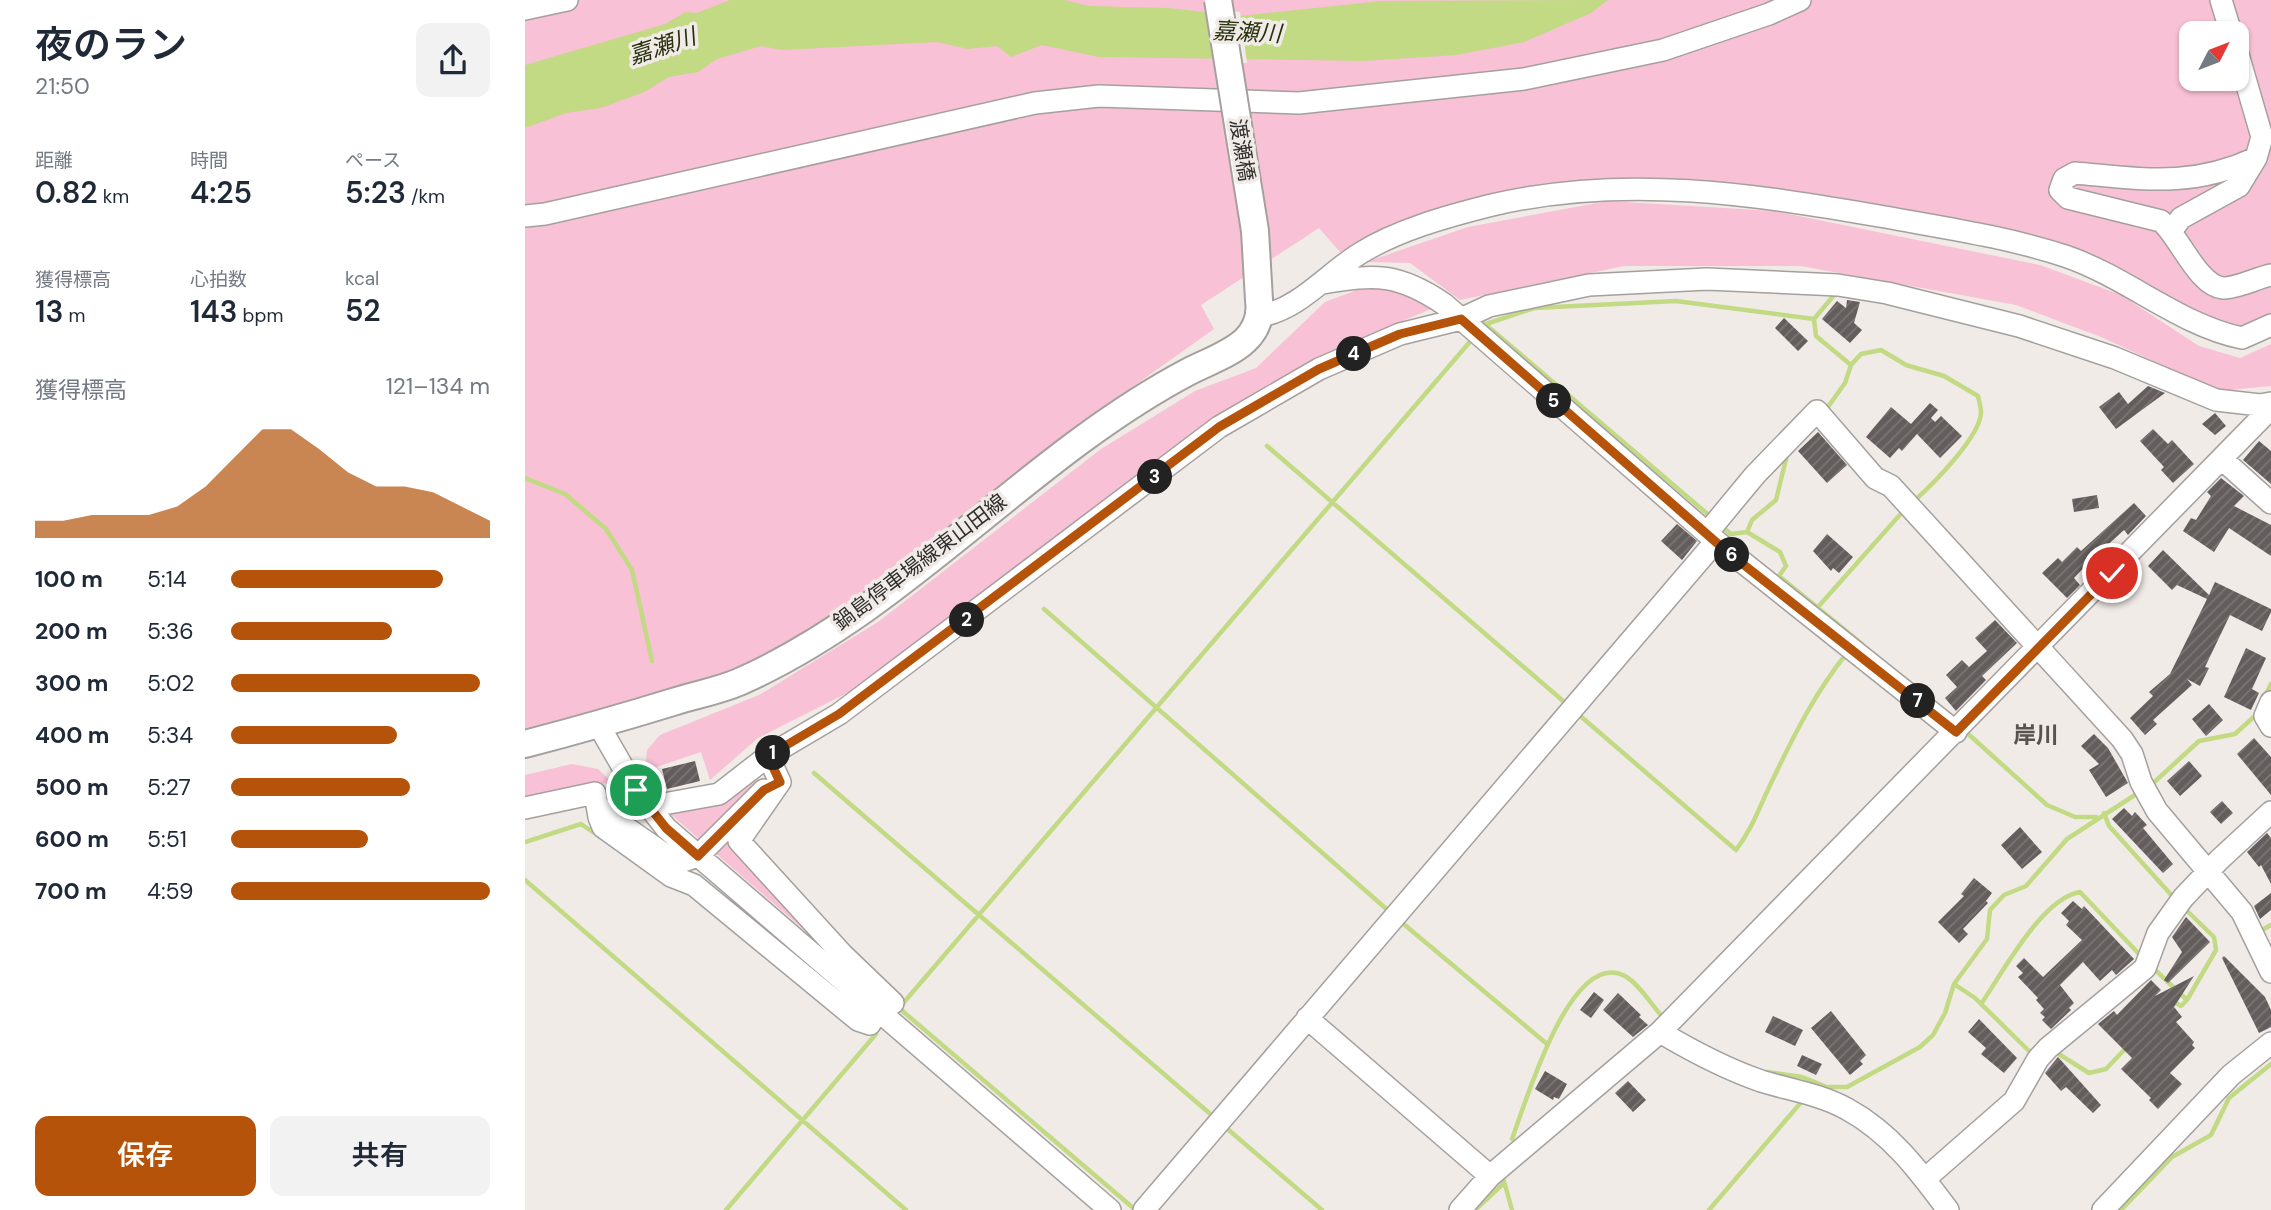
<!DOCTYPE html>
<html lang="ja">
<meta charset="utf-8">
<style>
:root{--surface:#fff;--page:#f2f2f3;--text:#1f2937;--muted:#747a83;--accent:#b45309}
body{margin:0;font-family:"DM Sans","Noto Sans JP",sans-serif;background:var(--page);color:var(--text);height:100vh;display:flex;flex-direction:column;font-size:26px;white-space:nowrap}
*{box-sizing:border-box;margin:0}
p{font-size:23px;color:var(--muted)}
.icon{flex:none;width:38px;height:38px;fill:none;stroke:currentColor;stroke-width:2;stroke-linecap:round;stroke-linejoin:round}
.map{position:relative;flex:1;overflow:hidden}
.side{display:flex;flex-direction:column;background:var(--surface);width:525px}
.side>*{flex:none}
.needle{width:46px;rotate:48deg}
.tools{position:absolute;left:1654px;top:21px;display:grid;gap:14px}
.tools a{display:grid;place-items:center;width:70px;height:70px;border-radius:14px;background:var(--surface);box-shadow:0 2px 5px #0004;font-size:35px}
.pin{position:absolute;display:grid;place-items:center;width:60px;height:60px;color:#fff;margin:-30px;border:4px solid #fff;border-radius:50%;box-shadow:0 2px 7px #0007}
.km{position:absolute;width:35px;height:35px;margin:-18px;border-radius:50%;background:#222;color:#fff;font-size:19px;line-height:35px;text-align:center}
.round{display:grid;place-items:center;flex:none;width:74px;height:74px;border-radius:14px;background:var(--page)}
.overview{display:flex;align-items:center;justify-content:space-between;height:119px;padding:0 35px}
h1{font-size:38px;font-weight:600;line-height:52px}
.stats{display:grid;grid-template-columns:repeat(3,1fr);gap:10px;height:119px;padding:7px 35px}
.stats div{display:grid;align-content:center}
.stats b{font-size:30px;font-weight:600}
.stats small{font-size:19px;font-weight:400}
.stats p{font-size:19px}
.chart{height:196px;padding:14px 35px}
.chart p{display:flex;justify-content:space-between}
.chart svg{width:100%;height:126px;margin-top:7px;fill:var(--accent);opacity:.7}
.action{display:flex;gap:14px;margin-top:auto;padding:14px 35px}
.action a{flex:1;height:80px;border-radius:14px;background:var(--accent);color:#fff;font-size:28px;font-weight:600;line-height:80px;text-align:center}
.action a+a{background:var(--page);color:var(--text)}
ul{padding:0 35px;list-style:none;font-size:23px}
li{display:grid;grid-template-columns:112px 84px 1fr;align-items:center;height:52px}
li i{height:18px;border-radius:9px;background:var(--accent)}
main{display:flex;flex:1;min-height:0}
.map>svg:first-child{display:block}
.grass{fill:#f9c1d5;fill-rule:evenodd}
.water{fill:#c1da83}
.pier{fill:#f0ebe7}
.lines{fill:none;stroke-linecap:round;stroke-linejoin:round}
.stream{stroke:#c1da83;stroke-width:4.5}
.building{fill:url(#building-hatch)}
.minor-tunnel{stroke:#cac6c2;stroke-width:21;stroke-dasharray:21 10;stroke-linecap:butt}
.minor-casing{stroke:#a5a09d;stroke-width:24}
.major-casing{stroke:#a5a09d;stroke-width:30}
.minor{stroke:#fff;stroke-width:21}
.major{stroke:#fff;stroke-width:26}
.major-bridge-casing{stroke:#a5a09d;stroke-width:30;stroke-linecap:butt}
.major-bridge{stroke:#fff;stroke-width:26}
.route-casing{stroke:#fff;stroke-width:14}
.route{stroke:#b45309;stroke-width:9}
.labels{text-anchor:middle;stroke-width:7;stroke-linejoin:round;paint-order:stroke}
.street-label{font-size:21px;fill:#32302e;stroke:#f0ebe7}
.water-label{font-size:23px;font-style:italic;fill:#29320d;stroke:#f0ebe7}
.neighbourhood-label{font-size:23px;font-weight:bold;fill:#585350;stroke:#f0ebe7}
</style>
<main>
<section class="side">
<div class="overview"><div><h1>夜のラン</h1><p>21:50</p></div><a class="round"><svg class="icon" aria-label="share" viewBox="0 0 24 24"><path d="M12 15V3M7 8l5-5 5 5M5 13v7h14v-7"/></svg></a></div>
<div class="stats">
<div><p>距離</p><b>0.82<small> km</small></b></div>
<div><p>時間</p><b>4:25</b></div>
<div><p>ペース</p><b>5:23<small> /km</small></b></div>
</div>
<div class="stats">
<div><p>獲得標高</p><b>13<small> m</small></b></div>
<div><p>心拍数</p><b>143<small> bpm</small></b></div>
<div><p>kcal</p><b>52</b></div>
</div>
<div class="chart"><p><span>獲得標高</span>121–134 m</p>
<svg viewBox="0 0 160 44" preserveAspectRatio="none"><path d="M0 44V38L10 38L20 36L30 36L40 36L50 33L60 26L70 16L80 6L90 6L100 13L110 21L120 26L130 26L140 28L150 33L160 38V44z"/></svg>
</div>
<ul>
<li><b>100 m</b>5:14<i style="width:82%"></i></li>
<li><b>200 m</b>5:36<i style="width:62%"></i></li>
<li><b>300 m</b>5:02<i style="width:96%"></i></li>
<li><b>400 m</b>5:34<i style="width:64%"></i></li>
<li><b>500 m</b>5:27<i style="width:69%"></i></li>
<li><b>600 m</b>5:51<i style="width:53%"></i></li>
<li><b>700 m</b>4:59<i style="width:100%"></i></li>
</ul>
<div class="action"><a>保存</a><a>共有</a></div>
</section>
<div class="map">
<svg width="1746" height="1210" viewBox="0 0 1746 1210">
<defs>
<pattern id="building-hatch" width="6" height="6" patternUnits="userSpaceOnUse" patternTransform="scale(1.75)"><rect width="6" height="6" fill="#635d5c"/><path d="M-1 1l2-2M0 6l6-6M5 7l2-2" fill="none" stroke="#7b7675"/></pattern>
</defs>
<rect width="100%" height="100%" fill="#f0ebe7"/>
<path class="grass" d="M0,0H1746V316L1721,332L1697,329L1594,273L1355,206L1171,179L1048,184L864,229L815,252L794,228L676,305L689,329L575,410L359,580L263,645L184,681L0,733ZM1666,33H1712V79H1666Z
M1083,201L1249,211L1515,265L1596,295L1674,346L1715,358L1746,344V386L1694,391L1576,337L1491,305L1276,266H1099L935,300L885,263L841,262L943,227Z
M874,287L913,306L787,359L686,419L336,686L233,738L185,780L176,752L120,771L122,750L135,735L234,695L353,622L576,449L670,391L731,368L800,302L832,290Z
M47,764L73,769L87,782L0,800V775Z
M227,777L239,793L208,845L293,942L143,812Z"/>
<path class="water" d="M205,0H539L565,6L644,8L715,16L856,1L1083,0L1066,13L999,42L931,55L838,61L574,57L517,45L486,57L472,46L443,49L412,42L257,50L236,46L192,59L173,72L144,77L119,92L76,108L41,113L0,128V65L140,24L161,12L172,13Z"/>
<path class="pier" d="M684,9L715,12L722,63L692,62Z"/>
<g class="lines">
<path class="stream" d="M961,324L1009,308L1151,301L1289,319
M957,328L960,324L1186,517
M1326,365L1336,354L1356,350L1381,365L1419,376L1453,396C1454,401 1456,407 1456,412C1456,436 1407,485 1389,501
M1300,411L1320,383L1326,365L1291,336L1289,319L1310,294
M742,446L1044,706
M0,478L40,494L81,529L107,570L127,661
M1195,525L1206,534
M1222,532L1255,552L1261,566L1254,576L1337,644
M1206,534L1222,532L1227,520L1251,500L1262,455
M1293,607L1380,509
M519,609L866,913
M1740,696L1746,684
M1053,714L1211,850C1229,826 1235,805 1248,779C1269,735 1291,691 1322,653
M1440,731L1522,805L1550,817H1571
M289,773L690,1118
M1624,787L1674,741L1710,734L1732,714
M1579,813L1584,826L1649,898
M0,842L56,824L75,837
M0,880L381,1210
M875,921L1022,1044
M1739,929L1746,925
M1627,967L1662,1000
M1429,984L1450,998L1504,1051H1510
M1649,1002L1656,1006L1662,1000L1691,950L1689,937L1658,907
M1456,1004C1478,972 1517,898 1555,892L1616,956
M1529,1051L1564,1073L1581,1069L1602,1047
M1242,1072L1277,1077L1302,1087H1322L1395,1047L1408,1035L1420,1013L1429,984L1462,939L1465,910L1479,895L1501,886L1542,839L1613,793
M699,1126L797,1210
M987,1139C1000,1105 1045,947 1100,976C1113,983 1126,1004 1136,1015
M979,1181L987,1210
M607,1207L374,1008L949,337
M201,1210L351,1034
M950,1210L979,1183
M1184,1210L1278,1100
M1596,1210L1647,1157L1686,1135L1704,1098L1746,1064"/>
</g>
<path class="building" d="M1322,300L1335,302L1329,323L1337,330L1325,343L1297,319L1312,301L1321,308Z
M1259,318L1283,341L1273,351L1250,328Z
M1623,386L1640,393L1591,429L1574,407L1594,392L1603,404Z
M1405,403L1413,410L1406,418L1410,422L1416,416L1437,436L1415,458L1392,434L1377,451L1374,448L1365,458L1341,437L1366,407L1386,424Z
M1690,413L1701,426L1690,435L1677,424Z
M1628,429L1643,444L1647,440L1669,464L1648,483L1636,470L1639,467L1615,441Z
M1293,432L1322,465L1302,483L1273,451Z
M1734,441L1746,451V484L1718,460Z
M1696,478L1719,496L1709,506L1746,525V556L1704,528L1689,552L1658,531L1666,518L1671,520L1686,496L1682,492Z
M1572,495L1574,508L1549,512L1547,499Z
M1609,503L1621,516L1603,535L1599,530L1565,561L1549,578L1555,585L1542,598L1517,573L1533,558L1537,562L1552,547L1556,551Z
M1152,524L1172,541L1157,560L1136,541Z
M1302,534L1328,557L1314,573L1308,568L1306,571L1288,551Z
M1638,550L1684,595L1690,582L1746,609V612L1737,631L1705,615L1680,667L1684,668L1675,686L1662,679L1667,685L1628,720L1632,724L1620,735L1605,718L1628,696L1624,692L1645,674L1682,599L1652,585L1647,590L1623,566Z
M1470,620L1492,643L1457,676L1461,680L1431,711L1420,698L1432,687L1421,675L1437,660L1444,667L1462,651L1450,638Z
M1721,648L1741,658L1727,689L1734,693L1726,710L1699,697Z
M1684,704L1698,720L1681,736L1667,719Z
M1569,734L1583,748L1603,783L1581,797L1564,770L1574,764L1556,746Z
M1729,738L1746,757V795L1712,754Z
M170,761L175,781L142,789L137,769Z
M1664,761L1677,776L1655,796L1642,781Z
M1697,801L1708,813L1696,824L1685,812Z
M1599,808L1607,816L1610,812L1622,825L1618,828L1648,864L1638,873L1587,819Z
M1495,827L1517,852L1497,869L1476,845Z
M1742,833L1746,838V884L1736,865L1734,867L1722,852Z
M1449,878L1467,893L1461,901L1463,903L1438,929L1443,934L1434,943L1413,922L1439,896L1436,894Z
M1746,893V910L1735,919L1729,906Z
M1548,901L1557,909L1559,906L1609,959L1591,975L1587,970L1575,981L1558,962L1535,985L1549,1003L1544,1008L1546,1010L1526,1029L1517,1020L1520,1017L1515,1013L1519,1009L1511,1000L1513,998L1493,977L1498,973L1491,966L1499,958L1518,977L1557,940L1541,925L1544,921L1536,913Z
M1661,917L1685,942L1643,983L1639,980L1657,952L1647,937Z
M1699,956L1740,997L1746,1010V1027L1734,1033L1697,958Z
M1669,976L1649,1007L1657,1017L1651,1022L1669,1042L1667,1045L1670,1048L1645,1073L1657,1084L1633,1109L1624,1100L1626,1098L1596,1069L1607,1058L1573,1024L1589,1011L1592,1015L1626,980L1636,990L1630,996Z
M1069,992L1079,1000L1066,1018L1055,1010Z
M1093,993L1116,1015L1114,1017L1123,1025L1108,1037L1078,1010Z
M1306,1011L1341,1055L1335,1061L1338,1064L1325,1075L1286,1028Z
M1248,1016L1278,1030L1270,1046L1240,1032Z
M1454,1019L1492,1058L1479,1073L1456,1054L1461,1048L1443,1032Z
M1277,1055L1297,1064L1291,1075L1272,1066Z
M1533,1057L1576,1105L1568,1113L1541,1087L1536,1091L1520,1073Z
M1020,1071L1042,1084L1034,1099L1029,1097L1028,1100L1010,1089Z
M1103,1081L1121,1100L1108,1112L1090,1093Z"/>
<g class="lines">
<path class="minor-tunnel" d="M92,806L139,804"/>
<defs>
<path id="minor" d="M1696,0L1706,33
M0,9L42,0
M1712,51L1737,137L1731,158C1666,188 1619,179 1550,173L1539,179L1535,190L1543,198L1636,221C1654,236 1673,286 1698,288C1712,288 1732,278 1746,275
M0,216L20,214L510,103L574,96L774,103L999,79L1138,50L1244,14L1275,0
M1647,230L1656,218L1714,186L1731,158
M798,283C851,274 873,273 919,304L1191,541L1431,732
M736,316C775,308 801,275 834,254C872,230 923,216 967,205C1099,174 1228,194 1360,217C1420,228 1482,237 1540,256C1602,277 1654,325 1717,338L1746,325
M1698,460L1746,503
M1182,533L1230,475L1292,411L1350,478L1366,486L1597,739L1607,754L1616,782L1632,811L1717,912L1746,972
M1746,702L1740,716L1746,726
M73,724L111,790L141,828L585,1210
M243,756L314,714L694,427L794,369L875,334L936,319L964,306L1064,285L1182,279L1313,285L1362,293L1494,326L1590,358L1691,400L1735,405L1746,403
M144,803L194,794L243,756L255,782L214,841L318,955L368,1003
M92,806L74,817L78,827L146,876L169,885L333,1020L345,1024
M0,808L70,793L74,817L87,818L152,863L173,856L239,790
M782,1018L965,1176
M1135,1032C1167,1051 1201,1069 1236,1081C1265,1090 1295,1094 1322,1109C1366,1133 1394,1171 1423,1210
M1401,1178L1489,1101L1513,1059L1523,1048L1620,968L1633,933L1658,898L1694,860L1746,812
M619,1210L1191,541
M935,1210L965,1176L1135,1032L1746,408
M1578,1210L1706,1075L1746,1043"/>
<path id="major" d="M0,744C50,731 99,717 148,702C170,695 193,691 214,682C380,609 502,457 663,372C696,355 740,344 734,300"/>
</defs>
<use href="#minor" class="minor-casing"/>
<use href="#major" class="major-casing"/>
<use href="#minor" class="minor"/>
<use href="#major" class="major"/>
<defs>
<path id="major-bridge" d="M693,0L730,231L734,300"/>
</defs>
<use href="#major-bridge" class="major-bridge-casing"/>
<use href="#major-bridge" class="major-bridge"/>
</g>
<g class="lines">
<defs>
<path id="route" d="M111,790L141,828L173,856L239,790L255,782L243,756L314,714L694,427L794,369L875,334L936,319L1200,550L1431,732L1587,573"/>
</defs>
<use href="#route" class="route-casing"/>
<use href="#route" class="route"/>
</g>
<g class="labels">
<g class="street-label">
<text transform="translate(717 150) rotate(81)" y="7">渡瀬橋</text>
<text transform="translate(395 562) rotate(-37)" y="7">鍋島停車場線東山田線</text>
</g>
<g class="water-label">
<text transform="translate(722 32) rotate(3)" y="8">嘉瀬川</text>
<text transform="translate(137 46) rotate(-18)" y="8">嘉瀬川</text>
</g>
<g class="neighbourhood-label">
<text x="1511" y="743">岸川</text>
</g>
</g>
</svg>
<div class="tools">
<a><svg class="needle" viewBox="-14 -14 28 28"><path d="M0-13l5 13h-10z" fill="#e53935"/><path d="M0 13l5-13h-10z" fill="#747a83"/></svg></a>
</div>
<div class="pin" style="left:111px;top:790px;background:#1e9e55"><svg class="icon" aria-label="arrive" viewBox="0 0 24 24"><path d="M6 21V4h12l-3 4 3 4H6"/></svg></div>
<div class="pin" style="left:1587px;top:573px;background:#d93025"><svg class="icon" aria-label="check" viewBox="0 0 24 24"><path d="M5 12l5 5 9-10"/></svg></div>
<b class="km" style="left:248px;top:753px">1</b>
<b class="km" style="left:442px;top:620px">2</b>
<b class="km" style="left:630px;top:477px">3</b>
<b class="km" style="left:829px;top:354px">4</b>
<b class="km" style="left:1029px;top:401px">5</b>
<b class="km" style="left:1207px;top:555px">6</b>
<b class="km" style="left:1393px;top:701px">7</b>
</div>
</main>
